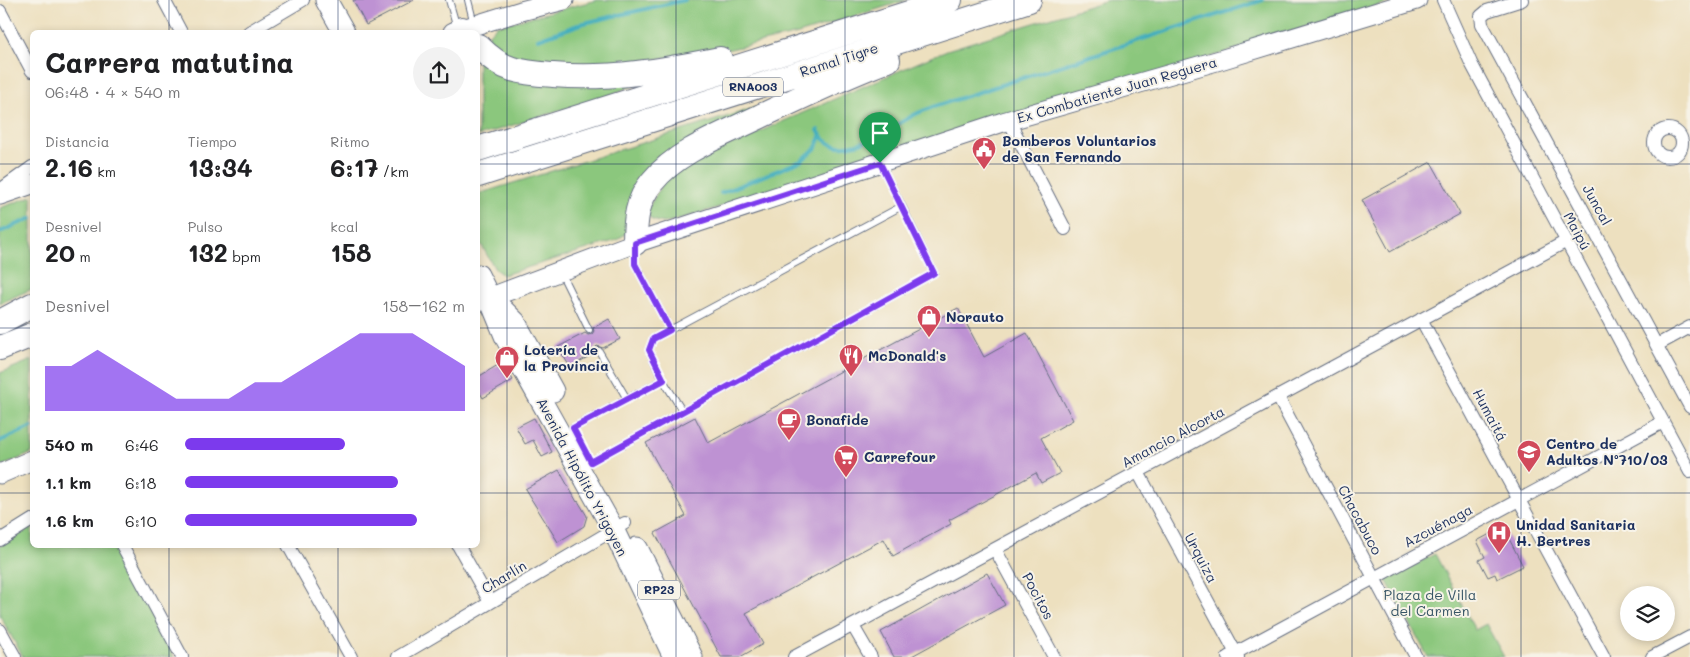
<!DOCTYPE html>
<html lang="es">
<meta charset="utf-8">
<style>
:root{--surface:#fff;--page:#f2f2f2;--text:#202124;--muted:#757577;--accent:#7c3aed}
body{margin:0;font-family:Mali,sans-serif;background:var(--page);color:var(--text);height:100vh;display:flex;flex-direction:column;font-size:19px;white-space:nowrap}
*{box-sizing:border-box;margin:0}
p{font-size:16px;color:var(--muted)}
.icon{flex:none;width:28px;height:28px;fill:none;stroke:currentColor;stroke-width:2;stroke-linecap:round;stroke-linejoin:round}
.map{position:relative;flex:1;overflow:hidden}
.details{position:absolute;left:30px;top:30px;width:450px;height:518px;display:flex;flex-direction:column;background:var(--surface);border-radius:8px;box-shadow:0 2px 8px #0003}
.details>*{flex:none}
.buttons{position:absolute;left:1620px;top:586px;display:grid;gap:10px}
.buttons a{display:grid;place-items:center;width:55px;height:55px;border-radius:50%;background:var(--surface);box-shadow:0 2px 8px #0003;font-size:25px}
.pin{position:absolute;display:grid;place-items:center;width:42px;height:42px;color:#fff;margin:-51px -21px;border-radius:50% 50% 50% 0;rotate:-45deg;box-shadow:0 0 5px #0007}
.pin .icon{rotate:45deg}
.round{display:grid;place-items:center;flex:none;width:52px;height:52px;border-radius:26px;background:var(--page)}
.summary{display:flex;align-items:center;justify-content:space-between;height:85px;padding:0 15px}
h1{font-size:28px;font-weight:800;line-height:38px}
.stats{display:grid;grid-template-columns:repeat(3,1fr);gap:8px;height:85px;padding:5px 15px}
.stats div{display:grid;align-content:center}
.stats b{font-size:25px;font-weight:800}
.stats small{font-size:14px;font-weight:400}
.stats p{font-size:14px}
.chart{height:140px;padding:10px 15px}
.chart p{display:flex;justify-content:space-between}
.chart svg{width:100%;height:90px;margin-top:5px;fill:var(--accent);opacity:.7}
ul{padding:0 15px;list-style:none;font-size:16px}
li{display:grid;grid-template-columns:80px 60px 1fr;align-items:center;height:38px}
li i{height:12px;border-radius:6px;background:var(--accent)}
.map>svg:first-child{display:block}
.green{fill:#8bc77d;stroke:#537b6e}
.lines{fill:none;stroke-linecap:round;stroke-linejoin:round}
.stream{stroke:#3fadbd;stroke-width:4}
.building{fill:#be92d3}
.lane-casing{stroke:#646d80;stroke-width:8}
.street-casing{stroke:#646d80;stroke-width:14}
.secondary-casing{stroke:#646d80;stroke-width:21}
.primary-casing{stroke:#646d80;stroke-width:23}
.highway-casing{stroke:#646d80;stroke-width:26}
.lane{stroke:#fff;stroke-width:6}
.street{stroke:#fff;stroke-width:12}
.secondary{stroke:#fff;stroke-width:19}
.primary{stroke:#fff;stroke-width:21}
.highway{stroke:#fff;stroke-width:24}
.route-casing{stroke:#fff;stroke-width:10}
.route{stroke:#7c3aed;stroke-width:6}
.grid{fill:none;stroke:#1b2f5e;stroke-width:1;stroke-opacity:0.55}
.labels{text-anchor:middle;stroke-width:4;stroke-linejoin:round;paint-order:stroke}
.shield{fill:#f7f3e8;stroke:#5d6a87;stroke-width:1}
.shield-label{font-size:12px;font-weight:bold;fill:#1b2f5e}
.street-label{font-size:14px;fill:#1b2f5e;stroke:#f7f3e8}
.poi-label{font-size:14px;font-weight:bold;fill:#1b2f5e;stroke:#f7f3e8;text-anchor:start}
.park-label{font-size:14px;fill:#375566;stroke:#f7f3e8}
</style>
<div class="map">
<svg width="1690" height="657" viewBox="0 0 1690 657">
<rect width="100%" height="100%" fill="#f7f3e8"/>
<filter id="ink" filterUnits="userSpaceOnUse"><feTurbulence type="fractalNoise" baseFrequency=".02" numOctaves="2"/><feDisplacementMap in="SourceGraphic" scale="10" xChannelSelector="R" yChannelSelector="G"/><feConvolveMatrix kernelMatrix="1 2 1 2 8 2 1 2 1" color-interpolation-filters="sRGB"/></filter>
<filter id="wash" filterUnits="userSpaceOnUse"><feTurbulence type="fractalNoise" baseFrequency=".0096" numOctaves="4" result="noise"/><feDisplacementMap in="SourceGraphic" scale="20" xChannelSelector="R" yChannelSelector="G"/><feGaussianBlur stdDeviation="1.12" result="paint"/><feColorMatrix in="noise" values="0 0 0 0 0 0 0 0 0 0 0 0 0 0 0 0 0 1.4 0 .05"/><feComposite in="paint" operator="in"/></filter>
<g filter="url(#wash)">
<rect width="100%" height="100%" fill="#ede0bf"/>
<path class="green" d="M597,0H907L798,34L713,53L542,71L488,46L489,34L496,26Z
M1108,0H1397L690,216L664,223L652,220L646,212L666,178L706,155L947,50Z
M478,58L636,84L613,94L478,136Z
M809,91L679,154L625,234L617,240L503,275L495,269L478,239V194Z
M32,196V289L0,303V208Z
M32,360V453L0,467V373Z
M32,527V545H115L174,657H23L0,616V546Z
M1435,554L1475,630L1486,624L1504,657H1428L1386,580Z"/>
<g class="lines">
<path class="stream" d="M538,39L584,23L685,0
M818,130C835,168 889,129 912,116C918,112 926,110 933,107L1263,0
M721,193L801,161L817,147L821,135
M0,232L32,218
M0,441L32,427"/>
</g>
<g id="blocks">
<path class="building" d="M353,0H414L366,25Z
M1431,162L1460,214L1390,252L1362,200Z
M958,308L984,357L1027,333L1073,420L1041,438L1060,473L1041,483L1036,473L949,520L951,524L893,556L884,539L746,613L763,644L740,657H721L655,533L686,516L646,443L695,417L708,443Z
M609,319L620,339L603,348L597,346L594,349L595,353L570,367L558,347L585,333L588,335L592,334L594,331L593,328Z
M503,362L513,380L483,398L478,389V377Z
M534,418L552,452L542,457L533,440L525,444L516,427Z
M559,470L577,502L578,501L587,516L584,526L558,542L525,489Z
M1503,527L1523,566L1497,579L1495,574L1488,577L1479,560L1485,557L1477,541Z
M987,573L1005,605L910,657H894L881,632Z"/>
</g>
</g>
<g filter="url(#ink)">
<use href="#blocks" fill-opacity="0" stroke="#646d80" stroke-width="1"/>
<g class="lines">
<defs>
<path id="lane" d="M449,0L457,28
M468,0L474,24
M880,164L902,206
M635,247V264L670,330
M561,273L589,330
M599,351L627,399
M663,380L683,412
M573,428L663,380L649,350L653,339L902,206L934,273L591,462"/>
<path id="street" d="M164,0L181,32
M1443,0L1471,63L1690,472
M1522,0L1487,11L1481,16L1482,24L1690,407
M0,11L32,71
M249,32L303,0
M1009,121L1065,229
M1654 143a14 14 0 1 1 28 0a14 14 0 1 1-28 0Z
M0,190L32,167
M1421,319L1604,657
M1657,345L1690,327
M1278,397L1416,657
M1138,472L1238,657
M0,540L32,520
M122,545L182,657
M288,545L351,657
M458,545L490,602
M995,549L1054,657
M853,626L871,657
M0,630L15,657
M398,657L625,523
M794,657L1565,242
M1228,657L1663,422
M1652,657L1690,637"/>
<path id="secondary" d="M453,32L521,11L564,0
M0,195L32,184
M478,302L635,243L1003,122L1220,60L1417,0
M0,474L32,460"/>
<path id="primary" d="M326,0L344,32
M478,275L489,297L506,338L613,529L674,657
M500,307L515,322L553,391
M637,548L692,657"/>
<path id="highway" d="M462,29L465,32
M478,46C487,55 499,65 512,69C525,73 540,74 553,75C610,80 665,70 720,59
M478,149L950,0
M478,175L1029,0
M635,243C635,220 637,200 652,182C677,151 724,134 759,117C802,97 844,76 888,60
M0,322L32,305
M0,348L32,335"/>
</defs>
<use href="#lane" class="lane-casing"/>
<use href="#street" class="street-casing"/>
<use href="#secondary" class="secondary-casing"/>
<use href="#primary" class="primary-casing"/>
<use href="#highway" class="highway-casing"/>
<use href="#lane" class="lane"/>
<use href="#street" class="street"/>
<use href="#secondary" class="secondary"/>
<use href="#primary" class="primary"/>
<use href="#highway" class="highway"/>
</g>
</g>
<g class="lines" filter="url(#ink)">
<defs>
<path id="route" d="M880,163L934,273L591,462L573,428L664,380L649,350L653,339L670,330L635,264V243Z"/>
</defs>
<use href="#route" class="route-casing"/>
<use href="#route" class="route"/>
</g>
<path class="grid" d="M169,0V32M338,0V32M507,0V657M676,0V657M845,0V657M1014,0V657M1183,0V657M1352,0V657M1521,0V657M0,164H32M478,164H1690M0,328H32M478,328H1690M0,493H32M478,493H1690M169,545V657M338,545V657"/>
<defs>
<symbol id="civic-pin" viewBox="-11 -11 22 30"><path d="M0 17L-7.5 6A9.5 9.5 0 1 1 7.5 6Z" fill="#d1495b" stroke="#f7f3e8"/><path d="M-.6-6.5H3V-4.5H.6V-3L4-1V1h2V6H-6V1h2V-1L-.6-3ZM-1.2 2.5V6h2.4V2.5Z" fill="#fff"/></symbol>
<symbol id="shop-pin" viewBox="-11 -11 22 30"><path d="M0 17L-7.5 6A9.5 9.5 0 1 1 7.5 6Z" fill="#d1495b" stroke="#f7f3e8"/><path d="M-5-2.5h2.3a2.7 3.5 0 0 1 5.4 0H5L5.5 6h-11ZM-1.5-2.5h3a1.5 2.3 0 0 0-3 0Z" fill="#fff"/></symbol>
<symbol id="restaurant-pin" viewBox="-11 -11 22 30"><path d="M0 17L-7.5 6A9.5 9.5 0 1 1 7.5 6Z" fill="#d1495b" stroke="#f7f3e8"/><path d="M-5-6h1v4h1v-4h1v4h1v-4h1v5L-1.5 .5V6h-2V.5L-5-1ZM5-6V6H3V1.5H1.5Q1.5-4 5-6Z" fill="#fff"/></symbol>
<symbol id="cafe-pin" viewBox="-11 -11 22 30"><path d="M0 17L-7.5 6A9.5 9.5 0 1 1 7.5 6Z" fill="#d1495b" stroke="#f7f3e8"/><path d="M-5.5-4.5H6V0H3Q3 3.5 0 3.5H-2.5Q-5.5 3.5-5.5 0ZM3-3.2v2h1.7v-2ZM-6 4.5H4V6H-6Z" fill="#fff"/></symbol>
<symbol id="school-pin" viewBox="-11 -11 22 30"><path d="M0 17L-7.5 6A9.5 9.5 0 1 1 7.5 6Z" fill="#d1495b" stroke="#f7f3e8"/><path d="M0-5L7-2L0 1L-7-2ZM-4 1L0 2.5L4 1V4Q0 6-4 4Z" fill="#fff"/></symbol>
<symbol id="supermarket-pin" viewBox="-11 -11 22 30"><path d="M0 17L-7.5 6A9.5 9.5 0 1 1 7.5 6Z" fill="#d1495b" stroke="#f7f3e8"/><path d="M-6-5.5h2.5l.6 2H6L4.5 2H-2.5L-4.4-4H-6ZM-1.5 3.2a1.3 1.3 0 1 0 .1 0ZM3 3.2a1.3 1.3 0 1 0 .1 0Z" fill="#fff"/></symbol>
<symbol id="hospital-pin" viewBox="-11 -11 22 30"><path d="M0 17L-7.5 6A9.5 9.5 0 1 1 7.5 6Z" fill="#d1495b" stroke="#f7f3e8"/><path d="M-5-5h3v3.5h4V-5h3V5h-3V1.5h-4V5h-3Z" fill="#fff"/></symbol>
</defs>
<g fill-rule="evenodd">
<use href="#civic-pin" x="970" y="135" width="28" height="38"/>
<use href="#shop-pin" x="915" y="303" width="28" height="38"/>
<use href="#restaurant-pin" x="837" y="342" width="28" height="38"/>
<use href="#shop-pin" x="493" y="344" width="28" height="38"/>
<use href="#cafe-pin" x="775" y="406" width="28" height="38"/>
<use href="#school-pin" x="1515" y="438" width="28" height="38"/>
<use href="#supermarket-pin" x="832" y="443" width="28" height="38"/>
<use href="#hospital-pin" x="1485" y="519" width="28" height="38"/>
</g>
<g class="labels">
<g class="shield">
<rect x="723" y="77.5" width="60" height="19" rx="4"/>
<rect x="638" y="580.5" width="42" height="19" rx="4"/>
</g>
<g class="shield-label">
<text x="753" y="91">RNA003</text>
<text x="659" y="594">RP23</text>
</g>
<g class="street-label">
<text transform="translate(839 60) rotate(-18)" y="5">Ramal Tigre</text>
<text transform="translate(1117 90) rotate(-16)" y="5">Ex Combatiente Juan Reguera</text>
<text transform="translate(1597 205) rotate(61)" y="5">Juncal</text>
<text transform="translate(1577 231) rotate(62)" y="5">Maipú</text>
<text transform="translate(1490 415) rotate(62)" y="5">Humaitá</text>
<text transform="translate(1173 437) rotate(-28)" y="5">Amancio Alcorta</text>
<text transform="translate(582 477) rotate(62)" y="5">Avenida Hipólito Yrigoyen</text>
<text transform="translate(1360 520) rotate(62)" y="5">Chacabuco</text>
<text transform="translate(1438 526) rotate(-28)" y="5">Azcuénaga</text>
<text transform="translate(1201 558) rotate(62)" y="5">Urquiza</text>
<text transform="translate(504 577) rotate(-31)" y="5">Charlín</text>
<text transform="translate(1038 596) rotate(62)" y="5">Pocitos</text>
</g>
<g class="poi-label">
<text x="1002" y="146">Bomberos Voluntarios<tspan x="1002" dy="16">de San Fernando</tspan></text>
<text x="946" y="322">Norauto</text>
<text x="524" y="355">Lotería de<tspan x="524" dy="16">la Provincia</tspan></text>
<text x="868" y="361">McDonald's</text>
<text x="806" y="425">Bonafide</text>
<text x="1546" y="449">Centro de<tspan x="1546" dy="16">Adultos Nº710/03</tspan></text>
<text x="864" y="462">Carrefour</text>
<text x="1516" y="530">Unidad Sanitaria<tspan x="1516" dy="16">H. Bertres</tspan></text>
</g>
<g class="park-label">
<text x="1430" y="600">Plaza de Villa<tspan x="1430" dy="16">del Carmen</tspan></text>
</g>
</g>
</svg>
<div class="buttons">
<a><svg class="icon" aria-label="layers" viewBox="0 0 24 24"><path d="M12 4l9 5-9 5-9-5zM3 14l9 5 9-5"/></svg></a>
</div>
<div class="pin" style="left:880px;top:163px;background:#1e9e55"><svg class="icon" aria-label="arrive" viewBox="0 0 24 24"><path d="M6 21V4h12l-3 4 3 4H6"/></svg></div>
<section class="details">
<div class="summary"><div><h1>Carrera matutina</h1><p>06:48 · 4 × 540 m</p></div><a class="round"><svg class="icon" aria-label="share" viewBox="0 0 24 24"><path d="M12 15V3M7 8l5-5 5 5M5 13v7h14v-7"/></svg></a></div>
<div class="stats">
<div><p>Distancia</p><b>2.16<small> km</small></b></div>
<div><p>Tiempo</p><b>13:34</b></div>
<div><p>Ritmo</p><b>6:17<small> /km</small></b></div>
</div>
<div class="stats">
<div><p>Desnivel</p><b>20<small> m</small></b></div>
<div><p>Pulso</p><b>132<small> bpm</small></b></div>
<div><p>kcal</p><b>158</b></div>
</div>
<div class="chart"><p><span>Desnivel</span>158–162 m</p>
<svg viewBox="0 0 160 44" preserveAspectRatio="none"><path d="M0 44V22L10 22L20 14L30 22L40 30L50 38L60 38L70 38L80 30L90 30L100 22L110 14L120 6L130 6L140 6L150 14L160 22V44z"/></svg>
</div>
<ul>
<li><b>540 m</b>6:46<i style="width:57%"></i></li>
<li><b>1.1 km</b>6:18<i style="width:76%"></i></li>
<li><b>1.6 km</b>6:10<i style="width:83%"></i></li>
</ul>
</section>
</div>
